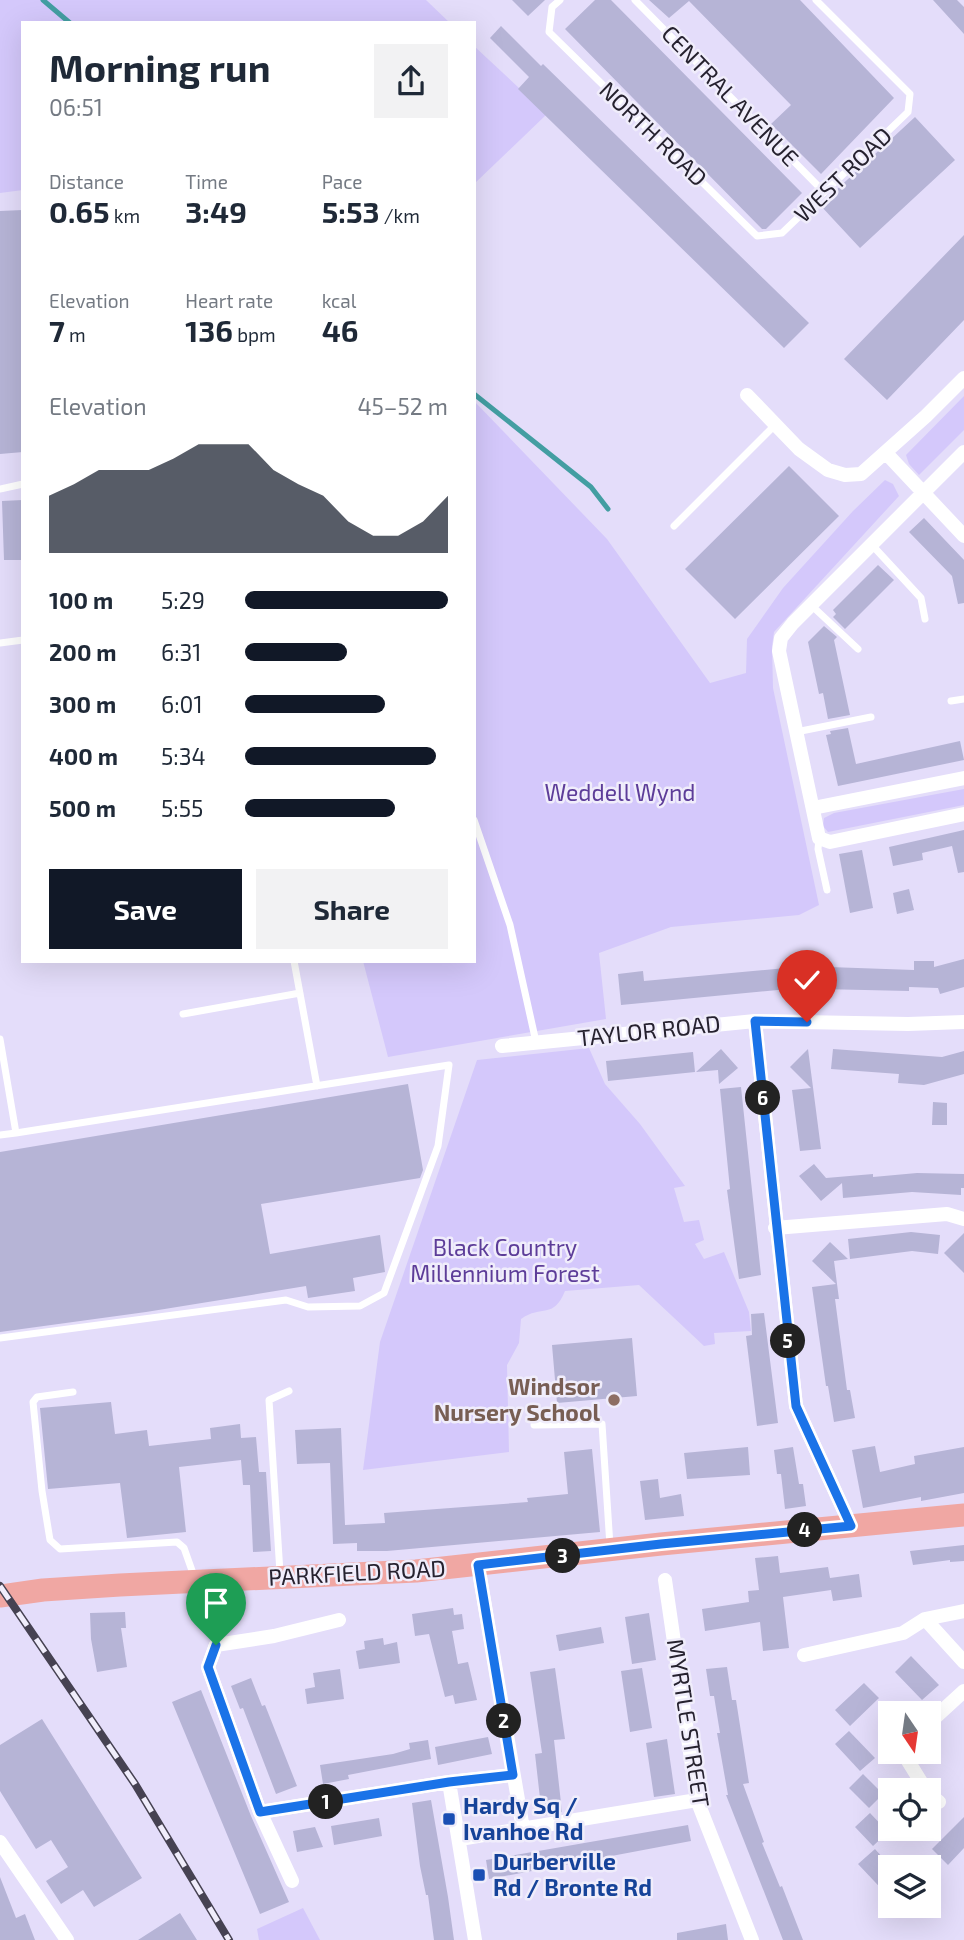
<!DOCTYPE html>
<meta charset="utf-8">
<style>
:root{--surface:#fff;--page:#f2f2f3;--text:#1f2937;--muted:#747a83;--accent:#111827}
body{margin:0;font-family:"Exo 2",sans-serif;background:var(--page);color:var(--text);height:100vh;display:flex;flex-direction:column;font-size:26px;white-space:nowrap}
*{box-sizing:border-box;margin:0}
p{font-size:23px;color:var(--muted)}
.icon{flex:none;width:38px;height:38px;fill:none;stroke:currentColor;stroke-width:2;stroke-linecap:round;stroke-linejoin:round}
.map{position:relative;flex:1;overflow:hidden}
.details{position:absolute;left:21px;top:21px;width:455px;height:942px;display:flex;flex-direction:column;background:var(--surface);border-radius:0px;box-shadow:0 7px 28px #0002}
.details>*{flex:none}
.needle{width:46px;rotate:167deg}
.buttons{position:absolute;left:878px;top:1701px;display:grid;gap:14px}
.buttons a{display:grid;place-items:center;width:63px;height:63px;border-radius:0px;background:var(--surface);box-shadow:0 7px 28px #0002;font-size:35px}
.pin{position:absolute;display:grid;place-items:center;width:60px;height:60px;color:#fff;margin:-72px -30px;border-radius:50% 50% 50% 0;rotate:-45deg;box-shadow:0 0 7px #0007}
.pin .icon{rotate:45deg}
.km{position:absolute;width:35px;height:35px;margin:-18px;border-radius:50%;background:#222;color:#fff;font-size:19px;line-height:35px;text-align:center}
.round{display:grid;place-items:center;flex:none;width:74px;height:74px;border-radius:0px;background:var(--page)}
.summary{display:flex;align-items:center;justify-content:space-between;height:119px;padding:0 28px}
h1{font-size:38px;font-weight:700;line-height:52px}
.metrics{display:grid;grid-template-columns:repeat(3,1fr);gap:10px;height:119px;padding:7px 28px}
.metrics div{display:grid;align-content:center}
.metrics b{font-size:30px;font-weight:700}
.metrics small{font-size:19px;font-weight:400}
.metrics p{font-size:19px}
.chart{height:196px;padding:14px 28px}
.chart p{display:flex;justify-content:space-between}
.chart svg{width:100%;height:126px;margin-top:7px;fill:var(--accent);opacity:.7}
.button{display:flex;gap:14px;margin-top:auto;padding:14px 28px}
.button a{flex:1;height:80px;border-radius:0px;background:var(--accent);color:#fff;font-size:28px;font-weight:700;line-height:80px;text-align:center}
.button a+a{background:var(--page);color:var(--text)}
ul{padding:0 28px;list-style:none;font-size:23px}
li{display:grid;grid-template-columns:112px 84px 1fr;align-items:center;height:52px}
li i{height:18px;border-radius:9px;background:var(--accent)}
.map>svg:first-child{display:block}
.green{fill:#d4c8fb}
.lines{fill:none;stroke-linecap:round;stroke-linejoin:round}
.stream{stroke:#439ea2;stroke-width:5}
.building{fill:#b6b4d6}
.service{stroke:#fff;stroke-width:7}
.minor{stroke:#fff;stroke-width:14}
.primary{stroke:#f0a7a3;stroke-width:23}
.rail-casing{stroke:#464252;stroke-width:8}
.rail{stroke:#f0edfb;stroke-width:5;stroke-dasharray:16;stroke-linecap:butt}
.route-casing{stroke:#fff;stroke-width:14}
.route{stroke:#1a73e8;stroke-width:9}
.education-dot{fill:#8d6e63;stroke:#f0edfb;stroke-width:2.5}
.transit-dot{fill:#1a4fb4;stroke:#f0edfb;stroke-width:2.5}
.labels{text-anchor:middle;stroke-width:5;stroke-linejoin:round;paint-order:stroke}
.street-label{font-size:23px;fill:#26222f;stroke:#f0edfb}
.park-label{font-size:23px;fill:#5d3d99;stroke:#f0edfb}
.education-label{font-size:23px;font-weight:bold;fill:#785e54;stroke:#f0edfb;text-anchor:end}
.transit-label{font-size:23px;font-weight:bold;fill:#164399;stroke:#f0edfb;text-anchor:start}
</style>
<div class="map">
<svg width="964" height="1940" viewBox="0 0 964 1940">
<rect width="100%" height="100%" fill="#e4ddfa"/>
<path class="green" d="M0,0H426L450,23H23V190L0,193Z
M474,46L547,114L474,184Z
M964,396V430L919,475L909,464L906,455Z
M474,401L607,539L710,683L746,673L747,639L783,588L853,511L885,480L893,484L899,496L774,632L772,646L773,688L819,905L799,915L671,927L599,953L606,1019L388,1057L363,961H474Z
M964,789V805L828,832L823,826L824,818L834,813Z
M589,1048L605,1084L640,1124L685,1186L674,1188L684,1222L699,1220L704,1240L695,1244L704,1259L724,1252L749,1312L751,1331L714,1333L715,1344L704,1346L639,1285L565,1291C553,1320 542,1304 521,1319L519,1343L507,1365L509,1452L363,1470L380,1342L477,1060Z
M303,1908L320,1940H259L257,1929Z"/>
<g class="lines">
<path class="stream" d="M43,0L70,23
M474,394L591,487L608,509"/>
</g>
<path class="building" d="M512,0H545L528,16Z
M595,0H611L802,193L766,229H762L565,29Z
M649,0H800L894,98L821,174L771,124L791,105L689,1L669,18Z
M933,0H957L964,7V34Z
M501,26L541,66L543,64L809,323L784,348L518,89L529,77L490,38Z
M915,117L955,160L860,248L820,205Z
M23,210V452L0,454V211Z
M964,235V320L887,400L844,359Z
M789,466L839,516L735,619L685,569Z
M23,500V560H4L2,501Z
M924,518L964,560V603L958,604L952,576L909,532Z
M878,565L894,580L845,629L833,617L836,614L833,610Z
M824,626L837,637L834,640L850,715L828,719L823,693L819,694L808,642Z
M848,728L856,764L960,741L964,760L838,786L826,735L831,734L830,731Z
M964,830V872L958,873L952,846L922,853L923,860L893,866L889,847Z
M862,850L873,908L850,913L839,854Z
M909,889L914,910L897,914L893,893Z
M964,959V987L940,994L938,988L909,987V991L820,989L821,974H828L829,967L914,970V961H934V967Z
M797,967L799,988L621,1005L618,974L643,971L644,981Z
M721,1049L738,1068L719,1084L718,1070L696,1072Z
M808,1049L821,1149L800,1151L792,1090L811,1088L790,1067Z
M833,1049L942,1057L964,1051V1074L924,1085L898,1083L899,1074L831,1069Z
M693,1052L695,1072L608,1081L606,1061Z
M408,1084L423,1170L420,1178L261,1204L270,1254L380,1235L385,1272L353,1278L355,1291L308,1298L306,1286L146,1312L0,1332V1152Z
M741,1087L761,1275L739,1279L727,1190L730,1189L720,1089Z
M933,1102L947,1103V1125H932Z
M814,1164L826,1178L873,1174V1177L917,1173L964,1174V1188H961V1195L912,1192L843,1198L842,1183L821,1201L799,1176Z
M911,1232L940,1235L938,1254L912,1251L850,1259L848,1239Z
M964,1233V1273L944,1253Z
M830,1242L848,1259L834,1261L839,1299H835L847,1390H850L855,1418L834,1422L828,1386H826L812,1287L836,1284L812,1261Z
M764,1313L778,1423L757,1426L746,1336L752,1335L751,1314Z
M632,1338L637,1396L557,1403L552,1345Z
M111,1402L115,1434L147,1430L149,1446L211,1439L210,1428L240,1424L241,1438L256,1437L259,1472H266L271,1551L253,1552L250,1485H243L241,1460L179,1467L186,1532L127,1538L120,1483L48,1489L40,1408Z
M341,1428L345,1525L385,1523L384,1513L528,1502L527,1498L568,1494L564,1452L592,1449L600,1532L387,1551H357V1543L333,1544L330,1463L297,1464L295,1430Z
M875,1446L880,1472L915,1464L914,1456L964,1447V1493L921,1501V1497L863,1508L852,1450Z
M748,1447L750,1475L687,1479L684,1453Z
M793,1447L799,1484H803L806,1506L785,1509L781,1474H777L774,1450Z
M658,1479L660,1498L681,1494L684,1516L645,1520L640,1481Z
M964,1545V1561L950,1562V1560L913,1565L910,1551Z
M778,1556L780,1573L828,1567L830,1578L859,1574L862,1597L833,1601L831,1590L783,1597L789,1648L763,1651L760,1622L705,1631L702,1609L749,1602L748,1591L759,1590L755,1558Z
M453,1608L454,1615L462,1614L464,1629L452,1631L458,1664L468,1662L477,1700L455,1704L453,1695L445,1697L429,1634L415,1636L412,1614Z
M125,1612L126,1628H121L127,1667L97,1672L91,1639L90,1613Z
M649,1613L656,1660L632,1664L625,1617Z
M601,1627L604,1643L559,1651L556,1635Z
M383,1638L384,1645L397,1642L400,1663L359,1669L356,1651L365,1649L364,1641Z
M911,1656L939,1685L922,1700L895,1672Z
M727,1667L732,1700H736L749,1783L743,1784L764,1842L762,1843L780,1887L782,1886L803,1940H783L726,1795H728L717,1733H720L714,1696H710L706,1669Z
M555,1668L565,1739L554,1740L562,1812L542,1816L535,1754L542,1753L530,1672Z
M642,1668L652,1728L630,1732L621,1671Z
M340,1669L344,1699L307,1704L305,1689L315,1687L313,1673Z
M251,1678L262,1706L265,1705L297,1786L276,1794L243,1708L240,1709L231,1686Z
M864,1683L879,1698L850,1726L835,1710Z
M201,1690L251,1816L289,1902L260,1914L172,1702Z
M42,1719L142,1878L94,1907L83,1890L61,1904L46,1881L68,1867L51,1840L36,1849L0,1791V1745Z
M849,1731L875,1758L860,1771L835,1744Z
M488,1737L492,1754L438,1765L435,1747Z
M667,1739L675,1794L654,1797L646,1743Z
M428,1740L431,1759L348,1775L349,1779L323,1784L320,1765L393,1754L410,1749L409,1743Z
M863,1774L883,1794L869,1808L849,1788Z
M431,1800L448,1897L454,1940H434L428,1895H426L420,1866L412,1803Z
M870,1813L888,1832L873,1846L855,1827Z
M964,1817V1848L948,1865L932,1849Z
M379,1818L382,1836L334,1845L331,1826Z
M688,1825L691,1841L489,1879L486,1860Z
M315,1827L323,1847L297,1852L293,1831Z
M875,1849L891,1867V1899L858,1864Z
M0,1877L16,1918L25,1914L35,1940H0Z
M180,1913L197,1940H138Z
M726,1924L728,1940H677V1933Z"/>
<g class="lines">
<path class="service" d="M560,0L552,7L549,32L757,236L782,233L908,112L910,94L816,0
M635,0L824,192
M0,489L23,484
M674,526L775,425
M872,545L921,598L925,619
M811,605L858,649
M0,643L23,640
M951,701L964,699
M796,732L871,717
M474,820L510,925L536,1042
M819,839L818,849L827,890
M294,961L317,1086
M183,1014L300,993
M0,1039L16,1133L0,1135
M0,1338L286,1300L308,1307L360,1306L384,1293L438,1146L449,1065L16,1133
M73,1392L37,1397L33,1402L42,1491L50,1540L60,1549L177,1542L184,1548L195,1579
M534,1425L602,1424L610,1546
M280,1573L269,1400L289,1391"/>
<path class="minor" d="M747,395L799,449L828,470L845,475L861,474L926,416L964,378
M964,452L793,623L781,638L779,651L819,838L830,842L964,814
M886,453L964,536
M813,808L964,778
M755,1021L796,1406L851,1526
M502,1046L755,1021L908,1024L964,1022
M775,1228L947,1214L964,1219
M478,1565L523,1829
M665,1580L697,1800L752,1940
M925,1619L964,1662
M804,1655L903,1633L925,1619L964,1611
M929,1723L964,1691
M906,1752L905,1756L926,1790
M449,1782L475,1940
M929,1794L939,1802
M260,1812L449,1782L513,1775
M460,1839L697,1800
M0,1842L67,1940
M292,1881L260,1812L208,1667L216,1645L274,1636L339,1620"/>
<path class="primary" d="M0,1596L43,1590L120,1585L416,1571L661,1544L964,1515"/>
<defs>
<path id="rail" d="M0,1586L135,1784L229,1940"/>
</defs>
<use href="#rail" class="rail-casing"/>
<use href="#rail" class="rail"/>
</g>
<g class="lines">
<defs>
<path id="route" d="M216,1645L208,1667L260,1812L449,1782L513,1775L478,1565L661,1544L851,1526L796,1406L755,1021L807,1022"/>
</defs>
<use href="#route" class="route-casing"/>
<use href="#route" class="route"/>
</g>
<circle class="education-dot" cx="614" cy="1400" r="7"/>
<g class="transit-dot">
<rect x="442" y="1812" width="14" height="14" rx="3.5"/>
<rect x="472" y="1868" width="14" height="14" rx="3.5"/>
</g>
<g class="labels">
<g class="street-label">
<text transform="translate(730 96) rotate(46)" y="8">CENTRAL AVENUE</text>
<text transform="translate(653 134) rotate(44)" y="8">NORTH ROAD</text>
<text transform="translate(843 175) rotate(-44)" y="8">WEST ROAD</text>
<text transform="translate(649 1031) rotate(-6)" y="8">TAYLOR ROAD</text>
<text transform="translate(357 1573) rotate(-3)" y="8">PARKFIELD ROAD</text>
<text transform="translate(688 1723) rotate(81)" y="8">MYRTLE STREET</text>
</g>
<g class="park-label">
<text x="620" y="801">Weddell Wynd</text>
<text x="505" y="1256">Black Country<tspan x="505" dy="26">Millennium Forest</tspan></text>
</g>
<g class="education-label">
<text x="600" y="1395">Windsor<tspan x="600" dy="26">Nursery School</tspan></text>
</g>
<g class="transit-label">
<text x="463" y="1814">Hardy Sq /<tspan x="463" dy="26">Ivanhoe Rd</tspan></text>
<text x="493" y="1870">Durberville<tspan x="493" dy="26">Rd / Bronte Rd</tspan></text>
</g>
</g>
</svg>
<div class="buttons">
<a><svg class="needle" viewBox="-14 -14 28 28"><path d="M0-13l5 13h-10z" fill="#e53935"/><path d="M0 13l5-13h-10z" fill="#747a83"/></svg></a>
<a><svg class="icon" aria-label="locate" viewBox="0 0 24 24"><circle cx="12" cy="12" r="6"/><path d="M12 2v4M12 18v4M2 12h4M18 12h4"/></svg></a>
<a><svg class="icon" aria-label="layers" viewBox="0 0 24 24"><path d="M12 4l9 5-9 5-9-5zM3 14l9 5 9-5"/></svg></a>
</div>
<div class="pin" style="left:216px;top:1645px;background:#1e9e55"><svg class="icon" aria-label="arrive" viewBox="0 0 24 24"><path d="M6 21V4h12l-3 4 3 4H6"/></svg></div>
<div class="pin" style="left:807px;top:1022px;background:#d93025"><svg class="icon" aria-label="check" viewBox="0 0 24 24"><path d="M5 12l5 5 9-10"/></svg></div>
<b class="km" style="left:326px;top:1802px">1</b>
<b class="km" style="left:504px;top:1721px">2</b>
<b class="km" style="left:563px;top:1556px">3</b>
<b class="km" style="left:805px;top:1530px">4</b>
<b class="km" style="left:788px;top:1341px">5</b>
<b class="km" style="left:763px;top:1098px">6</b>
<section class="details">
<div class="summary"><div><h1>Morning run</h1><p>06:51</p></div><a class="round"><svg class="icon" aria-label="share" viewBox="0 0 24 24"><path d="M12 15V3M7 8l5-5 5 5M5 13v7h14v-7"/></svg></a></div>
<div class="metrics">
<div><p>Distance</p><b>0.65<small> km</small></b></div>
<div><p>Time</p><b>3:49</b></div>
<div><p>Pace</p><b>5:53<small> /km</small></b></div>
</div>
<div class="metrics">
<div><p>Elevation</p><b>7<small> m</small></b></div>
<div><p>Heart rate</p><b>136<small> bpm</small></b></div>
<div><p>kcal</p><b>46</b></div>
</div>
<div class="chart"><p><span>Elevation</span>45–52 m</p>
<svg viewBox="0 0 160 44" preserveAspectRatio="none"><path d="M0 44V24L10 20L20 15L30 15L40 15L50 11L60 6L70 6L80 6L90 15L100 20L110 24L120 33L130 38L140 38L150 33L160 24V44z"/></svg>
</div>
<ul>
<li><b>100 m</b>5:29<i style="width:100%"></i></li>
<li><b>200 m</b>6:31<i style="width:50%"></i></li>
<li><b>300 m</b>6:01<i style="width:69%"></i></li>
<li><b>400 m</b>5:34<i style="width:94%"></i></li>
<li><b>500 m</b>5:55<i style="width:74%"></i></li>
</ul>
<div class="button"><a>Save</a><a>Share</a></div>
</section>
</div>
